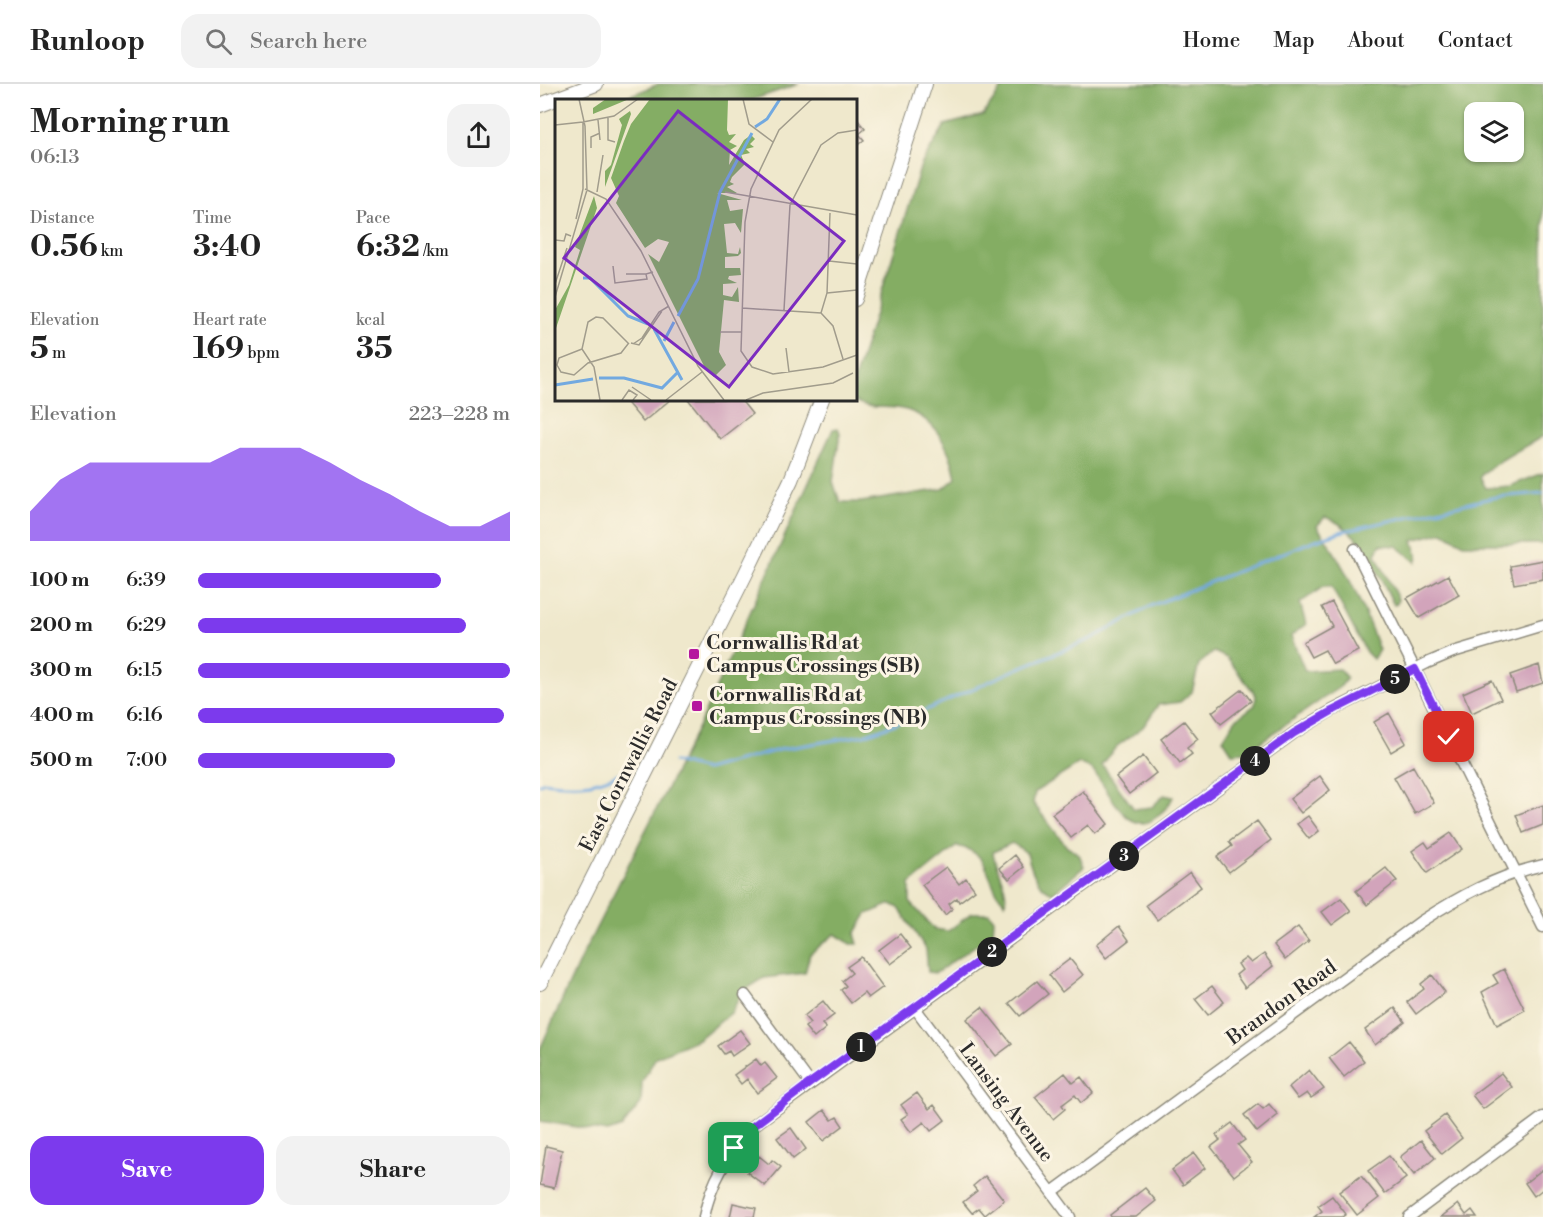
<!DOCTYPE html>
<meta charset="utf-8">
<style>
:root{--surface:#fff;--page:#f2f2f2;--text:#222;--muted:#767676;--line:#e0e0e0;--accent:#7c3aed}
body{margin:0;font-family:"Libre Bodoni",serif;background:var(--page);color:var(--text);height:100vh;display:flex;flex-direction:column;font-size:22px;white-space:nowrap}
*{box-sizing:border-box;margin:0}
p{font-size:20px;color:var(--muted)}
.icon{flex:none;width:33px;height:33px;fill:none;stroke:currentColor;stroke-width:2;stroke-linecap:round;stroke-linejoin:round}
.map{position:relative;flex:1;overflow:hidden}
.panel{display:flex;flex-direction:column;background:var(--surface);width:540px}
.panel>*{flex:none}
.fabs{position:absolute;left:924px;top:18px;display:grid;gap:12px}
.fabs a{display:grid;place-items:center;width:60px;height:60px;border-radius:12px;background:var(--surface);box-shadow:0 2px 4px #0004;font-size:30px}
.pin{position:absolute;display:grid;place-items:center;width:51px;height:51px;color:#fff;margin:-26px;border-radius:12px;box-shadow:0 3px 9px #0006}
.km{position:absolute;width:30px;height:30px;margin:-15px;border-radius:50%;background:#222;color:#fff;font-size:16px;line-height:30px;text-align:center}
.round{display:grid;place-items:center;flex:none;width:63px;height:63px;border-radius:18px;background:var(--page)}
.summary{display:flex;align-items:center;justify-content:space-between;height:102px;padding:0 30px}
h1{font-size:33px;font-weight:700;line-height:45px}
.metrics{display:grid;grid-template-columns:repeat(3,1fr);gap:9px;height:102px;padding:6px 30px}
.metrics div{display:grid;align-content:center}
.metrics b{font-size:30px;font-weight:700}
.metrics small{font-size:16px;font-weight:400}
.metrics p{font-size:16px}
.chart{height:168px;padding:12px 30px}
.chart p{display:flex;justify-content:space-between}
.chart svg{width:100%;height:108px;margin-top:6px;fill:var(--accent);opacity:.7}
.cta{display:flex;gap:12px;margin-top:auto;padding:12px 30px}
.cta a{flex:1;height:69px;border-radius:18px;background:var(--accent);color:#fff;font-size:24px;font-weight:700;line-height:69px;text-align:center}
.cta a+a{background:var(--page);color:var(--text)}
ul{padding:0 30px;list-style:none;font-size:20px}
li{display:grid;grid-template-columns:96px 72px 1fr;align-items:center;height:45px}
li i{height:15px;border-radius:8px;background:var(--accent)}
header{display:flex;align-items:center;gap:36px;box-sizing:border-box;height:84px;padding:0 30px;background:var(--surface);border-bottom:2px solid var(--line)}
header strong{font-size:28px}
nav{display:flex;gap:33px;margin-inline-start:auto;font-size:21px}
.search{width:420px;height:54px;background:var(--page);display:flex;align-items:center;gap:15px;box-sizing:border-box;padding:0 21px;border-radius:18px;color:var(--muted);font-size:22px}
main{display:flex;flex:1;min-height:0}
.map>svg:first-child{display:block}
.forest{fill:#84ad64;stroke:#586c48;stroke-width:1.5;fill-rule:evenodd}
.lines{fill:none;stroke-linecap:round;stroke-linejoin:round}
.stream{stroke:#72a9e0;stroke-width:3}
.building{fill:#d2a4bb}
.street-casing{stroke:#8d8a7c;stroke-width:13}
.secondary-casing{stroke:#8d8a7c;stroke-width:16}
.street{stroke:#fff;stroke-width:10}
.secondary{stroke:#fff;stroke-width:14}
.route-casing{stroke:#fff;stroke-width:12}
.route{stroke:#7c3aed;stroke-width:8}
.poi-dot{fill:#b5179e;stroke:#fcf5e5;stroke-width:2}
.labels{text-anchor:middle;stroke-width:6;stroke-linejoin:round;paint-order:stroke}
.poi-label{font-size:20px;font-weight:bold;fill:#2b2b2b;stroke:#fcf5e5;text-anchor:start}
.street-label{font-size:20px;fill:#2b2b2b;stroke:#fcf5e5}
.inset-river{fill:none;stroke:#72a9e0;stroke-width:3}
.inset-road{fill:none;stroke:#a19c8c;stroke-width:1.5}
.view{fill:#7b2cbf;fill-opacity:0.15;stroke:#7b2cbf;stroke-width:3}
.inset-edge{fill:none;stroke:#2b2b2b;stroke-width:3}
</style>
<header>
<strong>Runloop</strong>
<div class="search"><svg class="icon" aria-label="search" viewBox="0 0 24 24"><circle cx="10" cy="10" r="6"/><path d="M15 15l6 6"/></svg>Search here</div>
<nav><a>Home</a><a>Map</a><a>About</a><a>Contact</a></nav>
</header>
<main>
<section class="panel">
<div class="summary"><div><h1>Morning run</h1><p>06:13</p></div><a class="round"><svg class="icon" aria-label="share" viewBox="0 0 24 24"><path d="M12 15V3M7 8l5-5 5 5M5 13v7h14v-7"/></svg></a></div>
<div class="metrics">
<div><p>Distance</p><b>0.56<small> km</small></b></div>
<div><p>Time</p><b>3:40</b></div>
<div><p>Pace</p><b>6:32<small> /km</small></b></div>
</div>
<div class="metrics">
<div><p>Elevation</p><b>5<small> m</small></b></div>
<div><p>Heart rate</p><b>169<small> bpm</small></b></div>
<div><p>kcal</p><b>35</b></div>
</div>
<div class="chart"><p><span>Elevation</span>223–228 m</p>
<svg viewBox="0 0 160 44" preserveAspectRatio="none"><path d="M0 44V32L10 19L20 12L30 12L40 12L50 12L60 12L70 6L80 6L90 6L100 12L110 19L120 25L130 32L140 38L150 38L160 32V44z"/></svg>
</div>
<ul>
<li><b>100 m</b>6:39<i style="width:78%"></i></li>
<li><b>200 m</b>6:29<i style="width:86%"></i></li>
<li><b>300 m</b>6:15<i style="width:100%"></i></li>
<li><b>400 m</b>6:16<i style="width:98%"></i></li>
<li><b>500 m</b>7:00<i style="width:63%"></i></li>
</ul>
<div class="cta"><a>Save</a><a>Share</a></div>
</section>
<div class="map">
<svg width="1003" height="1133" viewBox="0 0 1003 1133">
<rect width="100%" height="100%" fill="#fcf5e5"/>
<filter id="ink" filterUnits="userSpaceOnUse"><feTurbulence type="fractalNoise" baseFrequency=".0167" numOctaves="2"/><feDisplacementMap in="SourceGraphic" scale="12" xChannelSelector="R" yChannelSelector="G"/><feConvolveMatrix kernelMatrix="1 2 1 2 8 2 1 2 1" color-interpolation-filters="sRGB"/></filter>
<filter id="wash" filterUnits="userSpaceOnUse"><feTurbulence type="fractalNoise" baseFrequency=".008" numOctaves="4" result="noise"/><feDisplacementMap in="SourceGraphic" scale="24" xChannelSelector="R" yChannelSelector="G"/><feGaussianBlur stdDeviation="1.35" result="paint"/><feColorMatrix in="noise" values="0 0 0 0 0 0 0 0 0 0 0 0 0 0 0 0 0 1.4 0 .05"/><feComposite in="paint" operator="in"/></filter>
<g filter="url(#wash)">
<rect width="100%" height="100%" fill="#efe8cc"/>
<path class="forest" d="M119,0H259L212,16H86V13Z
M465,0H1003V352C989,361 947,382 940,393L946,404L970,402L1003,389V460H924L903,448L873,456L878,473L876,478L857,462L840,461L836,471L858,515L857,520L854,521C837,488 823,446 785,433L777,442C805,481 823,521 839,566L833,575L826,568L791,502L783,503L760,519L766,540L751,552L765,587L799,585L807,594L801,602L706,668L692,669L683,655L695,636L715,621L716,611L687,574L674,568L659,580L652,608L640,618L618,621L603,643L576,663L562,681L594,725L612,723L624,711L633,713C629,723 623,727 615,734C587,756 567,701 552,686C548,683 543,682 539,680L495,708L493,719L527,763L539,770L544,783L513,809C496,803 491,785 487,769L472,759L453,768C455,785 469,803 465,819C443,797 455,770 417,762L370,800V818L394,845L408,847L432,829H449L454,835L453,849L396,889L388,888L386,865L359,824L351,820L327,830L315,850L318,860H311L295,850L270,870L265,889L224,894L203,907L191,929L158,955L116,973L102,998L101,1019L82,1043L68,1048L0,1037V965L40,876L160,639L293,345L298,344L300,349L293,398L300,418H321L403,405L416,394C411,365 394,331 362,325C345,321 327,327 313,315L315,294L381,81L405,41L443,31ZM934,28H974V68H934Z"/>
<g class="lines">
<path class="stream" d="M134,678L166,686L242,665L324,651L355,640L479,584L551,555L613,521L773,457L800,448L956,413L1003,409
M0,700L4,698C40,703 61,701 93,682"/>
</g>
<g id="blocks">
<path class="building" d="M316,34L325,45L319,50L324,56L315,63Z
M84,315H131L103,338Z
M148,315H200L212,330L180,355Z
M1003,476V495L974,500L970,482Z
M908,491L919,511L879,534L867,514Z
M792,518L818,567L793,580L785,566L771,573L763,558L792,542L782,523Z
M999,581L1003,599L976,608L970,591Z
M952,596L961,615L932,629L923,609Z
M702,605L711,617L681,640L672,628Z
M849,629L866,659L851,668L834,638Z
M644,637L658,655L647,664L652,670L640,679L621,655Z
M603,672L616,689L589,710L576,693Z
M873,682L894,719L875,730L854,693Z
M780,692L790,706L761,729L750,715Z
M543,707L568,740L555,750L548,741L531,754L512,730Z
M1003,721V741L983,749L976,731Z
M768,732L779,747L769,755L757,740Z
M717,737L731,756L689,788L677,773L692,762L689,758Z
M911,749L922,765L887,789L872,767L885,758L889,764Z
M475,771L484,783L469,795L459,784Z
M406,783L419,800L426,794L435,806L419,818L417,814L409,820L412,825L405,831L382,801Z
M846,784L857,797L827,821L816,807Z
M650,788L661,803L617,836L606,821Z
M801,814L811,827L792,841L782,828Z
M579,842L589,856L566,874L556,861Z
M758,843L769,857L745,876L734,861Z
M360,850L371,864L350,880L339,866Z
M724,870L733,882L705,904L696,891L702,886L698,880L706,874L711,879Z
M321,873L343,903L328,914L324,909L311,919L301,906L306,902L302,897L312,889L307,883Z
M530,875L543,891L522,908L509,891Z
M964,885L985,926L957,941L942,908L958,899L953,891Z
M892,891L905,908L876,930L867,918L884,905L881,900Z
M497,897L508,910L480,932L469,919Z
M672,902L684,918L668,931L655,915Z
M283,917L294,931L282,940L286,944L274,954L265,943L270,939L264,932Z
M442,923L472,960L456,972L427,935Z
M855,924L865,938L835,961L825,946Z
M200,946L210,959L192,972L189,967L184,970L178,962Z
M809,958L824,977L804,993L789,974Z
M216,975L221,982L225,979L237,994L217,1009L207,995L201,1000L194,991Z
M769,986L784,1005L771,1014L767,1009L758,1015L749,1003Z
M525,989L533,999L541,993L553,1009L541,1019L535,1011L522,1021L525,1025L513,1035L495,1013Z
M961,989L972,1003L943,1025L932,1011Z
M377,1009L389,1025L394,1021L405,1036L391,1047L384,1038L371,1048L361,1035L368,1030L361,1021Z
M718,1020L723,1025L729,1020L738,1031L717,1048L704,1031Z
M284,1026L292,1036L297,1033L303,1042L283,1057L269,1038Z
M905,1031L922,1054L902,1070L884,1047Z
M692,1039L705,1056L698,1061L712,1078L694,1092L671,1063L680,1056L676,1051Z
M251,1044L266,1065L253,1075L237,1054Z
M881,1056L895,1074L874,1091L860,1073Z
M6,1062L22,1066L14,1104L0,1101Z
M654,1069L665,1084L643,1101L632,1086Z
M219,1072L229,1080L232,1076L241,1083L225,1102L207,1088Z
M849,1072L866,1094L845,1110L828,1087Z
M1003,1085V1105L994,1112L985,1099Z
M445,1092L464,1116L445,1131L439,1124L432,1129L423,1118L437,1107L433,1102Z
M821,1092L839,1114L817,1131L799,1108Z
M605,1104L616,1117L596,1133H571L570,1131Z
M792,1112L806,1130L802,1133H774L782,1127L778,1122Z
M193,1119L216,1124L214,1133H190Z
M918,1120L926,1131L932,1126L937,1133H901Z"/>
</g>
</g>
<g filter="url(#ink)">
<use href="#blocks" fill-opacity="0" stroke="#8d8a7c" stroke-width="1.5"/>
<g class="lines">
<defs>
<path id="street" d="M815,465L1003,843
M205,911L270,999
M375,924L530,1133
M512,1108L880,838C920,812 957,792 1003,781
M164,1133C171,1097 189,1069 213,1042L754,649L791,627L887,579L913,568L1003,541
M869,1133L1003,1033"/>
<path id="secondary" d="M0,21L56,0
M315,215L385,0
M0,899L205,491L251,396L282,315"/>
</defs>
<use href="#street" class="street-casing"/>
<use href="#secondary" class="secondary-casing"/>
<use href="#street" class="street"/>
<use href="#secondary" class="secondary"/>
</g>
</g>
<g class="lines" filter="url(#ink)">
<defs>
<path id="route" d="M194,1064L213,1042L270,999L754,649L792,627L875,585L909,653"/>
</defs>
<use href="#route" class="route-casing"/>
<use href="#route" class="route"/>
</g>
<g class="poi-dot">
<rect x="148" y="564" width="12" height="12" rx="3"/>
<rect x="151" y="616" width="12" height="12" rx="3"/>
</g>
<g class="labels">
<g class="poi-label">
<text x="166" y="565">Cornwallis Rd at<tspan x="166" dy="23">Campus Crossings (SB)</tspan></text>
<text x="169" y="617">Cornwallis Rd at<tspan x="169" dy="23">Campus Crossings (NB)</tspan></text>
</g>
<g class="street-label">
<text transform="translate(88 681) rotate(-63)" y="7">East Cornwallis Road</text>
<text transform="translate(741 918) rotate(-36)" y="7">Brandon Road</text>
<text transform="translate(467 1018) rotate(53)" y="7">Lansing Avenue</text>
</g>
</g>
<g transform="translate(15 15)">
<rect width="302" height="302" fill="#efe8cc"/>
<path d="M51,0H74L38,15V9ZM95,0H173L172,31L174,36L181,35L174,43L182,47L175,51L174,66L189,41L196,36L200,40L195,45L199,48L191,50L195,54L186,56L190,65L177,78L175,83L179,85L172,88L182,94H162L187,101H172L175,112L188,110L186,134L180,124L169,125L172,154L183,155L185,148L186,154L183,157L170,158V169H185L186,176L174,177L173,180L182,184L168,185V196L177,198L183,188L184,203L169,201L164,253L171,266L159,278L150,269L93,155L104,163L114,143L103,140L90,149L61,104L64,97L56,79L69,42L76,25ZM75,12L76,15L50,88V72L56,66L67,26L64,20ZM39,97L42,109L0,232V211L14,186L25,151L20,148Z" fill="#84ad64"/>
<path class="inset-river" d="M200,28L212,20L225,0M28,179H35L73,217L93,225M123,217L143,180L165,93L197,34M99,230L127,281M109,242L119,223M44,279H69L107,289L122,274M0,286L38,280"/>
<path class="inset-road" d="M188,0L194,25L218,43M257,0L224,31L196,90L190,123L186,252L197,268L218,275L268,268L302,256M53,19V41L60,43M43,21L45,41M28,23L59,17L83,0M0,26L28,23M36,49V38L45,34M30,90L51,100L86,152L143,267L169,301M42,93L48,56M170,93L302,116M21,120L28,90V23M0,141L9,142L11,135L16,137M274,162L302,165M58,167L60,184L92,180L91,175L98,173M71,175H91M0,185L12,149M272,194L302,191M0,198L32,91L30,27L24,0M187,209L266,214L278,227L288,260M229,211L235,106L266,46L283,34L302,31M266,214L272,194L275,114M165,233H186M76,244L84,246L107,212M78,245L87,239L104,213L114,207M231,249L234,273M27,250L4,259L2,266L6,273L19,276L33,264L66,254L73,245M77,288L96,301M45,301L39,268L27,250L33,223L41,218L48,219L74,245M67,301L74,291L82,296L78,301M111,301L147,273M191,301L208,294L278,284L298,274"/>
<path class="view" d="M123,12L289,142L174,288L9,159Z"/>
<rect width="302" height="302" class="inset-edge"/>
</g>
</svg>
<div class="fabs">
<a><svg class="icon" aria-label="layers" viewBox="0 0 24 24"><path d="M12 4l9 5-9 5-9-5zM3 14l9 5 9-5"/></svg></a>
</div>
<div class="pin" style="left:194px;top:1064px;background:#1e9e55"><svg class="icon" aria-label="arrive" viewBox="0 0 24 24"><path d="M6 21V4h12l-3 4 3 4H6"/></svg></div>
<div class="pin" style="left:909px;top:653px;background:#d93025"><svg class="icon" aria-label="check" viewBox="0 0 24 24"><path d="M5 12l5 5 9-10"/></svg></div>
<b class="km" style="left:321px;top:963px">1</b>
<b class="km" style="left:452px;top:868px">2</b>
<b class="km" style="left:584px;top:772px">3</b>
<b class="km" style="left:715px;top:677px">4</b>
<b class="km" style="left:855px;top:595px">5</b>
</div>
</main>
